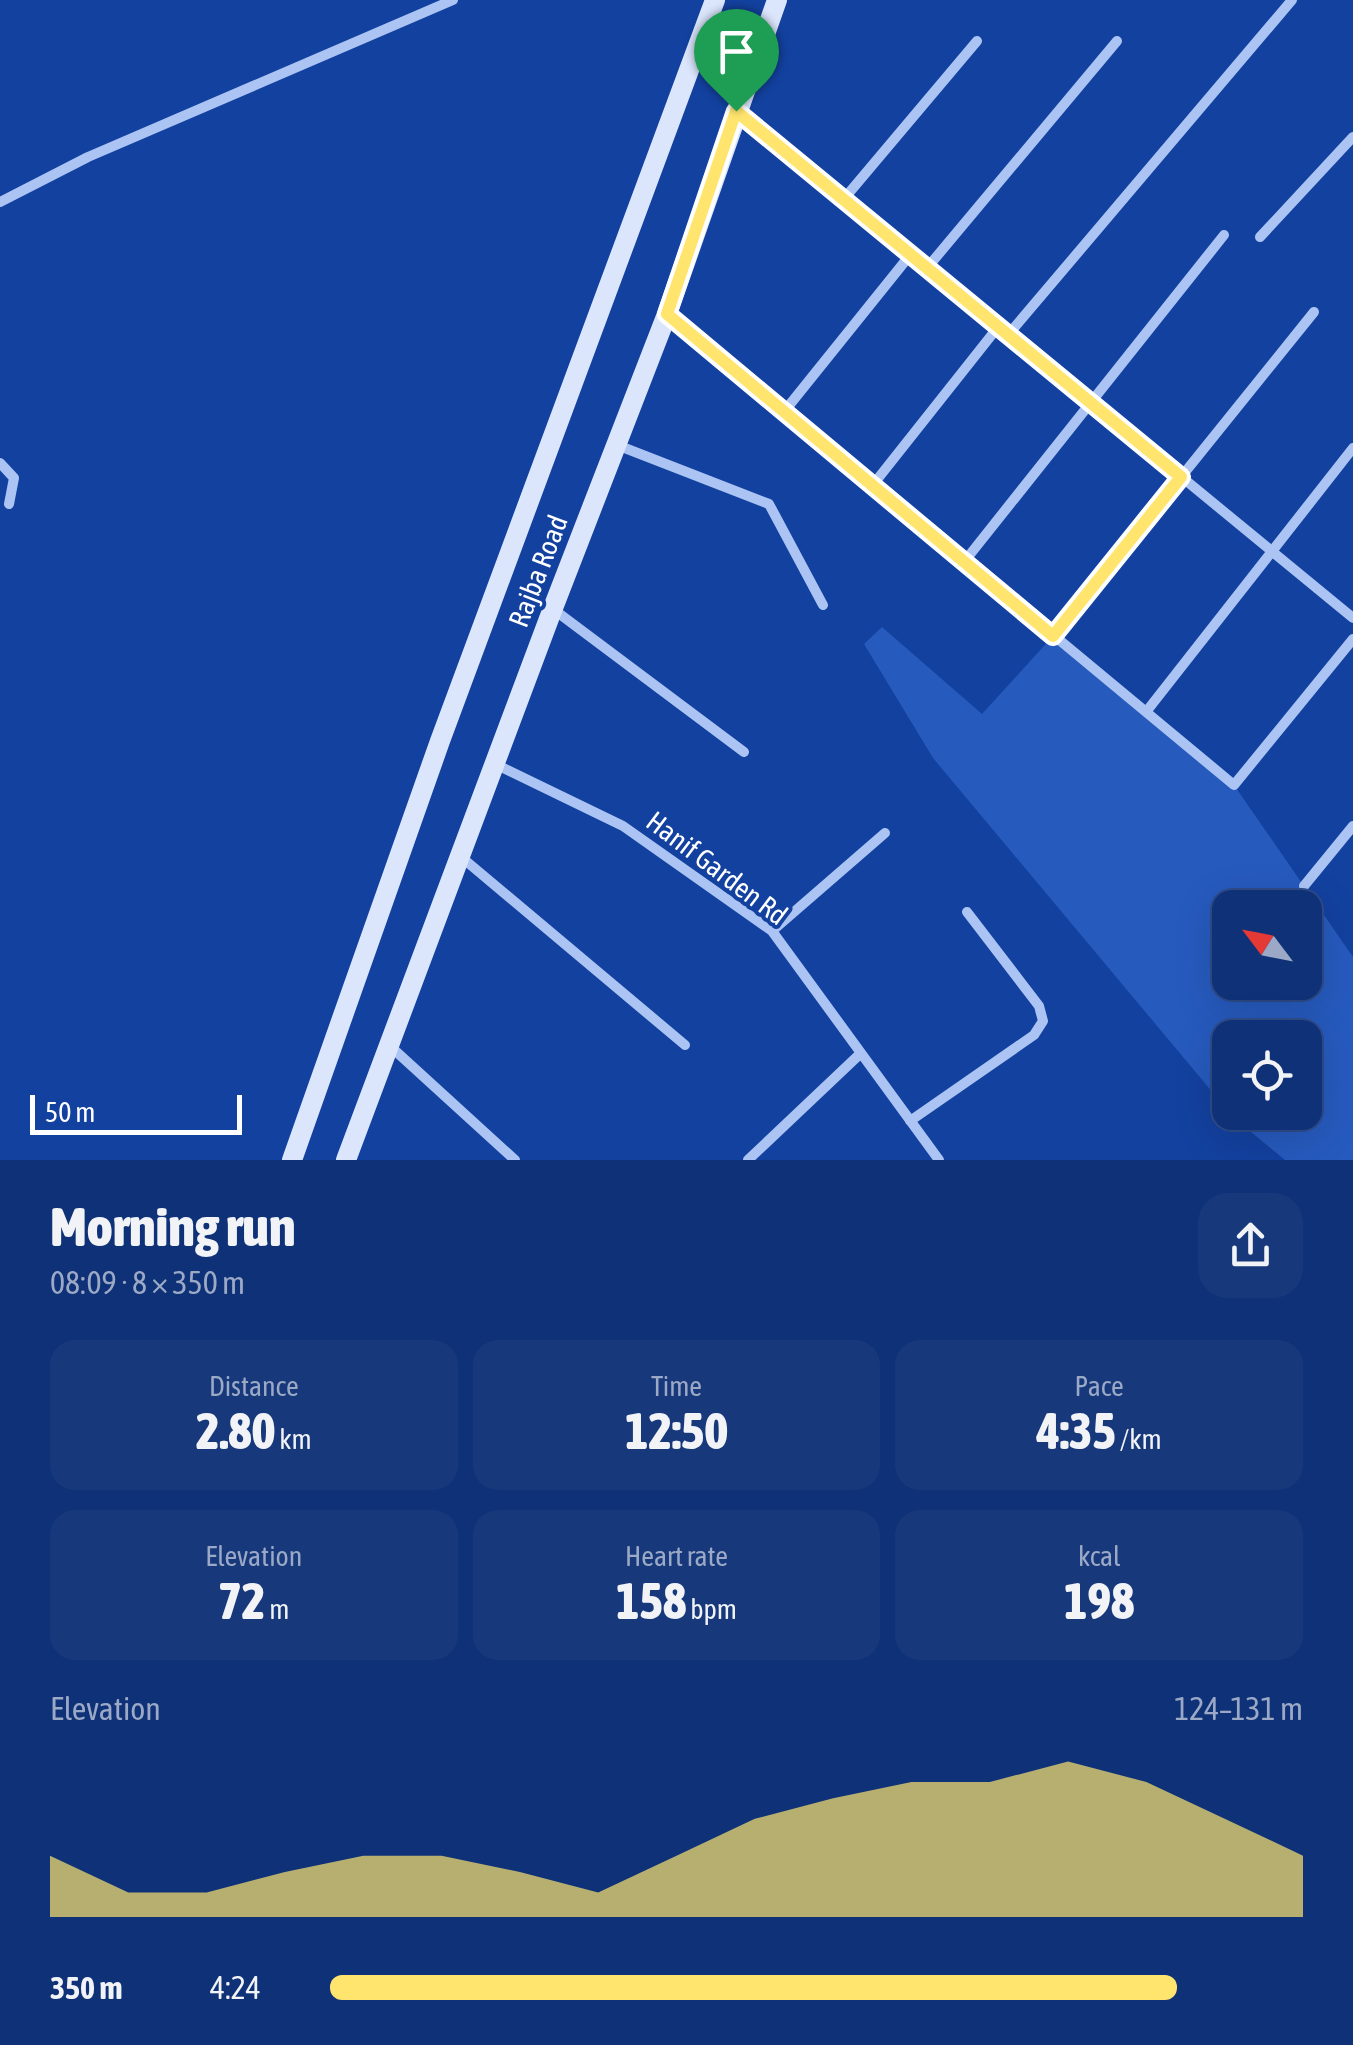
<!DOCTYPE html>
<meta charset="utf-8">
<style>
:root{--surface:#0e3177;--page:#17397c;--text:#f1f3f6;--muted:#9ba9c6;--line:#2e4c89;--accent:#ffe56e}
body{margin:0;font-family:"Asap Condensed",sans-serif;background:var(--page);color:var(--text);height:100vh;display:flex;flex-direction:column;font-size:38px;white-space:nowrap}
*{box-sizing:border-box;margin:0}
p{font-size:32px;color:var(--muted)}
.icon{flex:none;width:55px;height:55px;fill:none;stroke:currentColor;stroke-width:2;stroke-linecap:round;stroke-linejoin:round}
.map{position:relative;height:1160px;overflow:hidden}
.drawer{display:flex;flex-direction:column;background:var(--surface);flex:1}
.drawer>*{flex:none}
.needle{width:65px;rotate:302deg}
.controls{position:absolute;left:1212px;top:890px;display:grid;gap:20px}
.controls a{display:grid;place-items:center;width:110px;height:110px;border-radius:20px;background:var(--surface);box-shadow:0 10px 40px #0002,0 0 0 2px var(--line);font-size:50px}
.scale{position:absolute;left:30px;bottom:25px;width:212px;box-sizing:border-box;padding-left:10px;border:5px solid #fff;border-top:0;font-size:28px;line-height:35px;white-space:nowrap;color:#fff;-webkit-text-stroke:8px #13419f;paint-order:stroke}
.pin{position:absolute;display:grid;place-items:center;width:85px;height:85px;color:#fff;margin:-102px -42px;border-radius:50% 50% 50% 0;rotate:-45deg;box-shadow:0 0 10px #0007}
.pin .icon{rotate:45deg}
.round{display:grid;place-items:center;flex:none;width:105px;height:105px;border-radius:30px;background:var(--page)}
.headline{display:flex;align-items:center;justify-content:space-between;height:170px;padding:0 50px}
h1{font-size:55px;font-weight:800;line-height:75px}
.stats{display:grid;grid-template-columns:repeat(3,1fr);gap:15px;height:170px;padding:10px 50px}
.stats div{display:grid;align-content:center;border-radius:25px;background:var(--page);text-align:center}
.stats b{font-size:50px;font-weight:800}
.stats small{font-size:28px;font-weight:400}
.stats p{font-size:28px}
.chart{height:280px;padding:20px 50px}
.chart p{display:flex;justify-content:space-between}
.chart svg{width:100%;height:180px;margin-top:10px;fill:var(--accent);opacity:.7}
ul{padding:0 50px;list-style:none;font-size:32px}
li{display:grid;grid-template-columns:160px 120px 1fr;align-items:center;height:75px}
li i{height:25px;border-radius:12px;background:var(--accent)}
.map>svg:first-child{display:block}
.green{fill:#265abd;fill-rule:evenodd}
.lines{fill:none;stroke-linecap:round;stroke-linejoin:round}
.street{stroke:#abc4f4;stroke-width:10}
.secondary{stroke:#dbe6fd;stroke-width:20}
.route-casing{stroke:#fff;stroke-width:20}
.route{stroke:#ffe56e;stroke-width:12}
.labels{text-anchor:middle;stroke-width:8;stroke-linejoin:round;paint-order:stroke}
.street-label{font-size:28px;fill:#fff;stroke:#13419f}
</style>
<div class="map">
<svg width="1353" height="1160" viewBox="0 0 1353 1160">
<rect width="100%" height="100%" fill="#13419f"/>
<path class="green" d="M882,627L982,714L1053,636L1234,785L1353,957V1160H1285L1234,1118L933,758L864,644ZM1230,908H1305V982H1230ZM1230,1038H1305V1112H1230Z"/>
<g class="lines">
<path class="street" d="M737,111L1353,618
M843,200L977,41
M0,202L88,157L453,0
M1260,237L1353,137
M927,268L1117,41
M668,315L1234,785L1353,639
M1008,335L1292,0
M783,413L910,255
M617,445L769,504L823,605
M0,463L14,478L9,504
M872,486L998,327
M964,562L1224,235
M553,609L744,752
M1053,636L1314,312
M1146,712L1353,448
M495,764L623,826L772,931L939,1160
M460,856L685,1045
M1304,886L1353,826
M772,931L885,833
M390,1046L515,1160
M910,1121L1034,1035L1043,1021L1039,1006L967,912
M748,1160L861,1053"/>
<path class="secondary" d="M292,1160L440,741L715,0
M346,1160L553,608L667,314L777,0"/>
</g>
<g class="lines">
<defs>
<path id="route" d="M736,111L1181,477L1053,636L667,314Z"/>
</defs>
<use href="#route" class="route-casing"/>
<use href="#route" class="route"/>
</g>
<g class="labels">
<g class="street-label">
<text transform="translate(538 571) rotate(-69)" y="10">Rajba Road</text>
<text transform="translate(717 868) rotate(37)" y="10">Hanif Garden Rd</text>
</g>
</g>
</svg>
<div class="controls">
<a><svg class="needle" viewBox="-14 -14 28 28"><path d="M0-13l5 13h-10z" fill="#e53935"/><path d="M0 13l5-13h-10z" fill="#9ba9c6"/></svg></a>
<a><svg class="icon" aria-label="locate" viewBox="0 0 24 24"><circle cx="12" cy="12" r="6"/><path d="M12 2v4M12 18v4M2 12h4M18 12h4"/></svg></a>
</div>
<div class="scale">50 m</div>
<div class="pin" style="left:736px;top:111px;background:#1e9e55"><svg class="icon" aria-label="arrive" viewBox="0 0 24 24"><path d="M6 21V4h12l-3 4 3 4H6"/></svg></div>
</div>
<section class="drawer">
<div class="headline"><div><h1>Morning run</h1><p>08:09 · 8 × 350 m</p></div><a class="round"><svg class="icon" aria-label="share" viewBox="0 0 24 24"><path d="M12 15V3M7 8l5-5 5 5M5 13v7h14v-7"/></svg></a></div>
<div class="stats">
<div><p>Distance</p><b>2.80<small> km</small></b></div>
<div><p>Time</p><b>12:50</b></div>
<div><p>Pace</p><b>4:35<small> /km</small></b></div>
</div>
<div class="stats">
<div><p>Elevation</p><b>72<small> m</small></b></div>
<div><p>Heart rate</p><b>158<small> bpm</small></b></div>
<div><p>kcal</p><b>198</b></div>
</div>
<div class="chart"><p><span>Elevation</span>124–131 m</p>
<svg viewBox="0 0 160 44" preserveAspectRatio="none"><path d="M0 44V29L10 38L20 38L30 33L40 29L50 29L60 33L70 38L80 29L90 20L100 15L110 11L120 11L130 6L140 11L150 20L160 29V44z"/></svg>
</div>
<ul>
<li><b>350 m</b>4:24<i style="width:87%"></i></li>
</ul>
</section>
